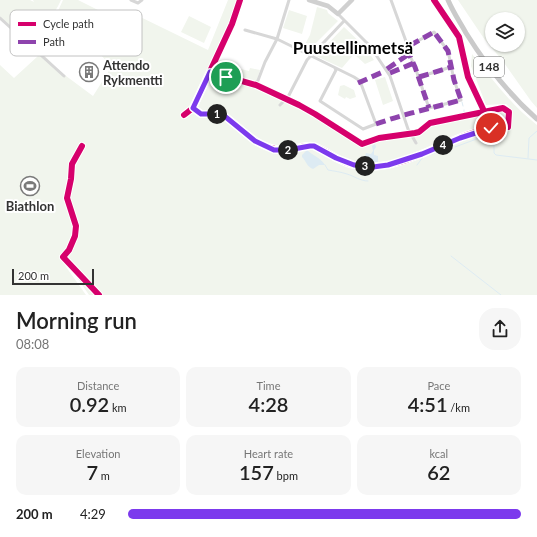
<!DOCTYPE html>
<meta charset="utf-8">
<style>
:root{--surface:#fff;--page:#f6f6f6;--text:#222;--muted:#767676;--accent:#7c3aed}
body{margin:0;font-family:Lato,sans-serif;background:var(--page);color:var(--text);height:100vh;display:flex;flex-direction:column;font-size:15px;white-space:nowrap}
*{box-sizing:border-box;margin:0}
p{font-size:13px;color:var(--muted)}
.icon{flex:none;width:22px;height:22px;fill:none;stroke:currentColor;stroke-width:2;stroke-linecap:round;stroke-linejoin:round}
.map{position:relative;height:295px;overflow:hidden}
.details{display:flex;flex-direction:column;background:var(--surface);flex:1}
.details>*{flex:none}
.tools{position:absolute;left:485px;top:12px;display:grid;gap:8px}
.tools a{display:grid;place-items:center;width:40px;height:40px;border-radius:50%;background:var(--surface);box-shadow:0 1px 3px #0004;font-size:20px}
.scale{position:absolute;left:12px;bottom:10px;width:82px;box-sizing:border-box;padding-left:4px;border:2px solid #333;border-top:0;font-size:11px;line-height:14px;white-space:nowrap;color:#333;-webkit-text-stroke:3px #fff;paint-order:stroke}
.pin{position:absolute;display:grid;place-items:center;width:34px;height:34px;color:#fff;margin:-17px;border:2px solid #fff;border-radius:50%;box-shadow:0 1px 4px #0007}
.km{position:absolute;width:20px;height:20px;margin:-10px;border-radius:50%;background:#222;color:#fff;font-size:11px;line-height:20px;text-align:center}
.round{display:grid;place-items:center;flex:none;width:42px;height:42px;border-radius:16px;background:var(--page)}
.headline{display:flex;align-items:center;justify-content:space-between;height:68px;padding:0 16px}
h1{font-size:22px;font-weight:600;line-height:30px}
.stats{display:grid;grid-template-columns:repeat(3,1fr);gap:6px;height:68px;padding:4px 16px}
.stats div{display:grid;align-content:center;border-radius:10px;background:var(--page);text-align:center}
.stats b{font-size:20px;font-weight:600}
.stats small{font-size:11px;font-weight:400}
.stats p{font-size:11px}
ul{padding:0 16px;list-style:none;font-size:13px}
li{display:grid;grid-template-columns:64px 48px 1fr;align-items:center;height:30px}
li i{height:10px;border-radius:5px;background:var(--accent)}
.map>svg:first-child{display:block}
.green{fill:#f1f5ed;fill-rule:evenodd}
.water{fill:#ddebf3}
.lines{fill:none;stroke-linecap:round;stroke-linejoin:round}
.stream{stroke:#ddebf3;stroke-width:1}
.street{stroke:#d7d7d7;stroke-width:3}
.secondary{stroke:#d0d0d0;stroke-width:4.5}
.primary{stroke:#cacaca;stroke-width:5}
.quiet{stroke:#8e44ad;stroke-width:5;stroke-dasharray:10 5;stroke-linecap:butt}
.cycleway-casing{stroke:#fff;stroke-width:8}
.cycleway{stroke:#d6006c;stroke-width:6}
.route-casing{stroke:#fff;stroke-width:8}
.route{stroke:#7c3aed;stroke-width:5}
.labels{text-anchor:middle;stroke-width:4;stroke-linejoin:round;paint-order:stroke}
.shield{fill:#fff;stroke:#707070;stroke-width:1}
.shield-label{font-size:12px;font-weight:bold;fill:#333}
.poi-label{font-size:13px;font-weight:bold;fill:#333;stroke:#fff;text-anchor:start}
.district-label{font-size:17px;font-weight:bold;fill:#000;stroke:#fff}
.key{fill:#fff;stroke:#c2c2c2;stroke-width:1}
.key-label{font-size:11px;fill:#333}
</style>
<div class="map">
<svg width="537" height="295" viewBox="0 0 537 295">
<rect width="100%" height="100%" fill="#fff"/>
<path class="green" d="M0,0H30L34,2L33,0H61C54,16 43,28 30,40L58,70L93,96L112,66L57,13L63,0H78L102,12L99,20L118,28L126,10L208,50L228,0H242L231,34L213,73L256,85L299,105L315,114L362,144L379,138L393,137L419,132L430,123L503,108L509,112V129L511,109L506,104L486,105L471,66L472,54C492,79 511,105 537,125V295H89L74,273L64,264L86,295H0V65L14,78L38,56L0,18Z
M458,0H537V108L531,101L502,60L485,40ZM492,19H518V45H492Z
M317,7L327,10L328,13L338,21L308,51L303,48L310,35Z
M289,10L307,16L302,34L283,28Z
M189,16L211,27L204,43L181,32Z
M344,27L365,47L374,60L365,64L354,54L342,68L316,56Z
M237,68L249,71L250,68L260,70L256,83L234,78Z
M385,77L393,101L383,105L375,80Z
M344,85L354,90L356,97L350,99L346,97L345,99L338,95L340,86Z"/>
<path class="water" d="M375,144L376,147L374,150V155L378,156V164H376L374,162L370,163L368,161H363L362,157L365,156L366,153L371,154L373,151L372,146Z
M307,150C313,156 320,157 325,165H319L313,169C307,167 306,161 302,157V155Z"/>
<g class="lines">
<path class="stream" d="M462,102L463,106
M464,110V113
M455,147L490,134L494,138V153L496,155L537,160
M528,158L529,138L537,131
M325,165L328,170C334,171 341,172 347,174C354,176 360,181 368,181
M417,165L423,157L449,148
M451,256L501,295"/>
<path class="street" d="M131,0L138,3L142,0
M289,0L277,39L354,77L360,81L376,124L363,129L320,101L336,70L335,68
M391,0L407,44L408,51L415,67L429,108L461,100L454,80L448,51L434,32L407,47
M338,14L370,46L390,76L408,129L416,143
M0,18L64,76
M245,30L277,39L265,62L257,83
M419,77L451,67
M280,105L288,97L307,60L344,21"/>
<path class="secondary" d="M309,0L328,6L338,14L352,0"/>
<path class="primary" d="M448,0C453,12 460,22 466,33C486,65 508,94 537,119"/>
<path class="quiet" d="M387,69L409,54
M390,73L414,63
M419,77L451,67
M358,83L385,71
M376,124C404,114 432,108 461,100L454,80L448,51L434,32L407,47L409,54L415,67L429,108"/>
<defs>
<path id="cycleway" d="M434,0L459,37L468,77L484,111
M193,108L201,114H222C243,129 256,149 284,150C292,150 307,144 313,146C328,150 339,163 354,165C409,176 455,126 508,127L509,112L503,108L430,123L419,132L415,133L379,138L362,144L315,114L299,105L256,85L210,72
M184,115L193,108L232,24L240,0
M82,146L72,164L71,179L67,198L76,226L75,236L69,250L63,257L99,295"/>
</defs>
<use href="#cycleway" class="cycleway-casing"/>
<use href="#cycleway" class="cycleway"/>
</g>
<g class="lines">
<defs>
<path id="route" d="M226,77L210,72L193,108L201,114H222L255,141L274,150H288L310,146H314L336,158L354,165L373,167L388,165L422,154L460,138L491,128"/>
</defs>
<use href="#route" class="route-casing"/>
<use href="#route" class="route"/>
</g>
<defs>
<symbol id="building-ring" viewBox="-11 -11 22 22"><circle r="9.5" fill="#fff" stroke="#7a7a7a" stroke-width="1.5"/><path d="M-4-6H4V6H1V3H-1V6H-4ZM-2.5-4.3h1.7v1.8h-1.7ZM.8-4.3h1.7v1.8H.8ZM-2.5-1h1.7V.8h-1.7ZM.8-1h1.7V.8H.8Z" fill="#7a7a7a"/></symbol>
<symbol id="stadium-ring" viewBox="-11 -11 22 22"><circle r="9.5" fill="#fff" stroke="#7a7a7a" stroke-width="1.5"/><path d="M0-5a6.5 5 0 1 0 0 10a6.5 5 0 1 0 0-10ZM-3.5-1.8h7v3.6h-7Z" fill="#7a7a7a"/></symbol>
</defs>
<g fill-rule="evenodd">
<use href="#building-ring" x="78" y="61" width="22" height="22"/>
<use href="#stadium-ring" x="19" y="175" width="22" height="22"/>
</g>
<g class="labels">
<rect class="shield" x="474" y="57" width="30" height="20" rx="3"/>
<g class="shield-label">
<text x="489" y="71">148</text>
</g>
<g class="poi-label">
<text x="103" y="70">Attendo<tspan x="103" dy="15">Rykmentti</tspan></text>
<text x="30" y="211" text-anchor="middle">Biathlon</text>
</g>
<g class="district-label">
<text x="353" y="54">Puustellinmetsä</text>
</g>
</g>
<rect x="10" y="10" width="132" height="46" rx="6" class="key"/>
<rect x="18" y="22" width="18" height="4" fill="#d6006c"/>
<rect x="18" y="40" width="18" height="4" fill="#8e44ad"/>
<g class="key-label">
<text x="43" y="28">Cycle path</text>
<text x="43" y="46">Path</text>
</g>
</svg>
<div class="tools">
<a><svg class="icon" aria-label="layers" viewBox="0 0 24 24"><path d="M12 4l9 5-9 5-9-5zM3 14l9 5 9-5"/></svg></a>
</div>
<div class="scale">200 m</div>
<div class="pin" style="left:226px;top:77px;background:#1e9e55"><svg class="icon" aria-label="arrive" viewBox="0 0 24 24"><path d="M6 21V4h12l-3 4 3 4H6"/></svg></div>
<div class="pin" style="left:491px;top:128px;background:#d93025"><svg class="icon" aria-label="check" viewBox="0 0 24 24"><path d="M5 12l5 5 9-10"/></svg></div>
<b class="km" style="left:217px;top:114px">1</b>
<b class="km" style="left:288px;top:150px">2</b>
<b class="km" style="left:365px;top:166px">3</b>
<b class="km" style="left:443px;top:145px">4</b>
</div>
<section class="details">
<div class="headline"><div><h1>Morning run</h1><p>08:08</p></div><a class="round"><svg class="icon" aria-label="share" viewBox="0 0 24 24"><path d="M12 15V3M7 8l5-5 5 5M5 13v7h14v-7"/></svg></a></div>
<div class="stats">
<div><p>Distance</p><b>0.92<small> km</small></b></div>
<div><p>Time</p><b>4:28</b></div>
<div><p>Pace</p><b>4:51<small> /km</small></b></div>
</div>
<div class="stats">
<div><p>Elevation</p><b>7<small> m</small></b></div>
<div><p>Heart rate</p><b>157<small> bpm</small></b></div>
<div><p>kcal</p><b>62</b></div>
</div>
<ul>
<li><b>200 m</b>4:29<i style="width:100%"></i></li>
</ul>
</section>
